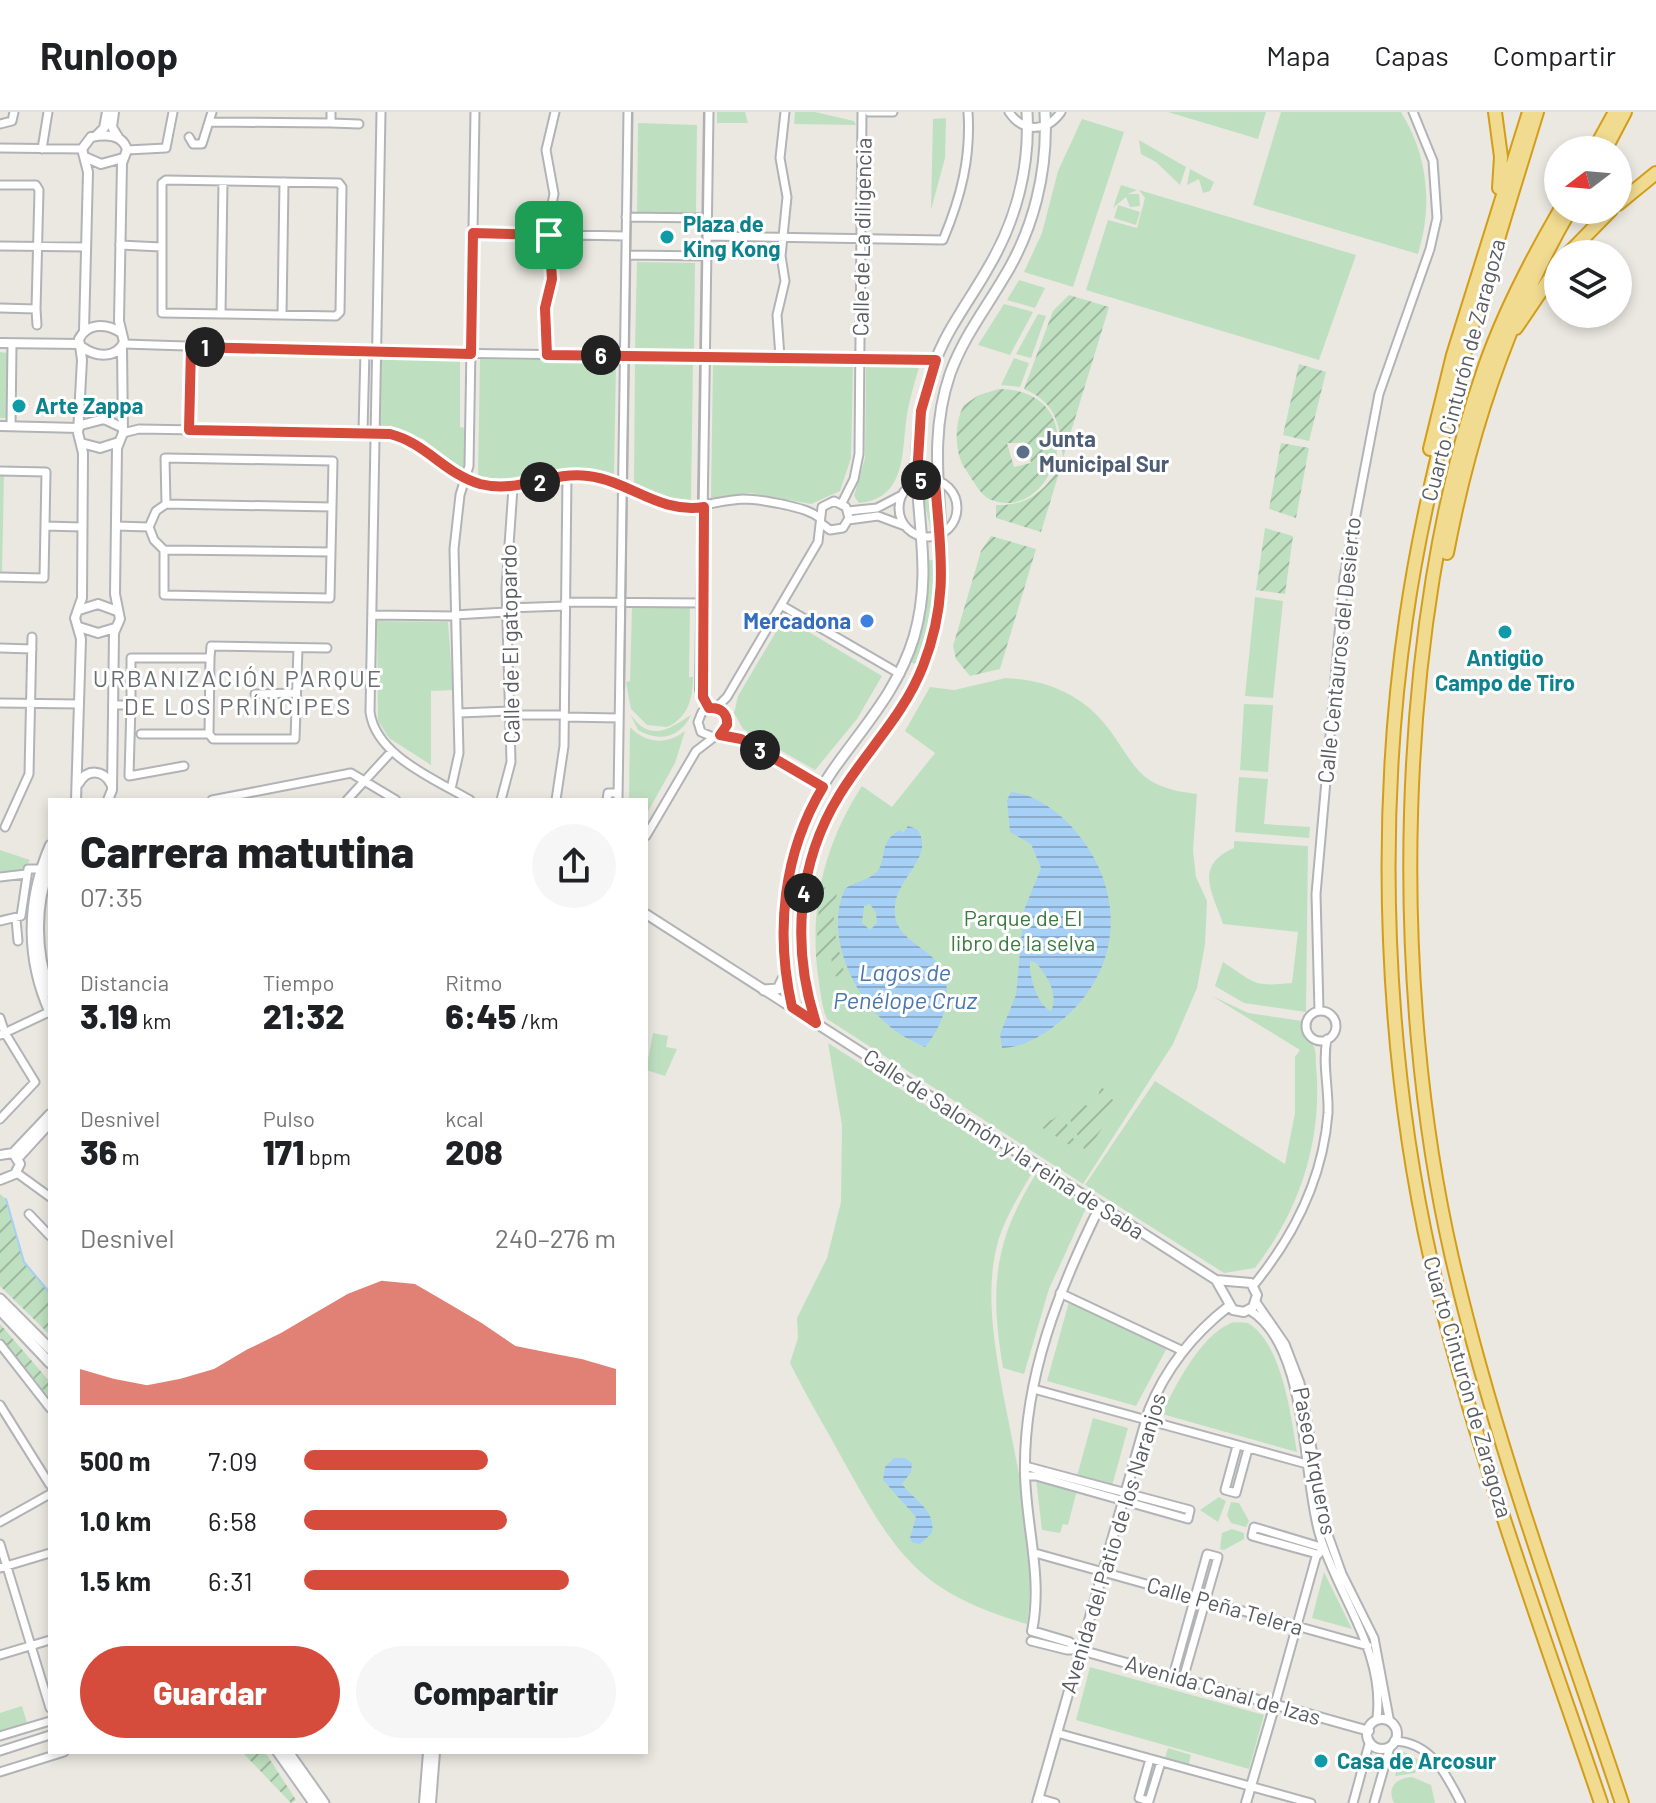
<!DOCTYPE html>
<html lang="es">
<meta charset="utf-8">
<style>
:root{--surface:#fff;--page:#f6f6f6;--text:#202124;--muted:#757577;--line:#e0e0e0;--accent:#d54b3c}
body{margin:0;font-family:Barlow,sans-serif;background:var(--page);color:var(--text);height:100vh;display:flex;flex-direction:column;font-size:30px;white-space:nowrap}
*{box-sizing:border-box;margin:0}
p{font-size:26px;color:var(--muted)}
.icon{flex:none;width:44px;height:44px;fill:none;stroke:currentColor;stroke-width:2;stroke-linecap:round;stroke-linejoin:round}
.map{position:relative;flex:1;overflow:hidden}
.panel{position:absolute;left:48px;top:686px;width:600px;height:956px;display:flex;flex-direction:column;background:var(--surface);border-radius:0px;box-shadow:0 4px 12px #0003}
.panel>*{flex:none}
.needle{width:52px;rotate:254deg}
.tools{position:absolute;left:1544px;top:24px;display:grid;gap:16px}
.tools a{display:grid;place-items:center;width:88px;height:88px;border-radius:50%;background:var(--surface);box-shadow:0 4px 12px #0003;font-size:40px}
.pin{position:absolute;display:grid;place-items:center;width:68px;height:68px;color:#fff;margin:-34px;border-radius:16px;box-shadow:0 4px 12px #0006}
.km{position:absolute;width:40px;height:40px;margin:-20px;border-radius:50%;background:#222;color:#fff;font-size:22px;line-height:40px;text-align:center}
.round{display:grid;place-items:center;flex:none;width:84px;height:84px;border-radius:42px;background:var(--page)}
.summary{display:flex;align-items:center;justify-content:space-between;height:136px;padding:0 32px}
h1{font-size:44px;font-weight:800;line-height:60px}
.metrics{display:grid;grid-template-columns:repeat(3,1fr);gap:12px;height:136px;padding:8px 32px}
.metrics div{display:grid;align-content:center}
.metrics b{font-size:34px;font-weight:800}
.metrics small{font-size:22px;font-weight:400}
.metrics p{font-size:22px}
.chart{height:224px;padding:16px 32px}
.chart p{display:flex;justify-content:space-between}
.chart svg{width:100%;height:144px;margin-top:8px;fill:var(--accent);opacity:.7}
.primary-button{display:flex;gap:16px;margin-top:auto;padding:16px 32px}
.primary-button a{flex:1;height:92px;border-radius:48px;background:var(--accent);color:#fff;font-size:32px;font-weight:800;line-height:92px;text-align:center}
.primary-button a+a{background:var(--page);color:var(--text)}
ul{padding:0 32px;list-style:none;font-size:26px}
li{display:grid;grid-template-columns:128px 96px 1fr;align-items:center;height:60px}
li i{height:20px;border-radius:10px;background:var(--accent)}
header{display:flex;align-items:center;gap:48px;box-sizing:border-box;height:112px;padding:0 40px;background:var(--surface);border-bottom:2px solid var(--line)}
header strong{font-size:38px}
nav{display:flex;gap:44px;margin-inline-start:auto;font-size:28px}
.map>svg:first-child{display:block}
.green{fill:#bfe0c0}
.garden{fill:url(#garden-furrows);fill-rule:evenodd}
.water{fill:url(#water-rules);fill-rule:evenodd}
.lines{fill:none;stroke-linecap:round;stroke-linejoin:round}
.stream{stroke:#a6d0f5;stroke-width:2}
.minor-casing{stroke:#b1b3b7;stroke-width:11}
.tertiary-casing{stroke:#b1b3b7;stroke-width:12}
.secondary-casing{stroke:#b2b5b9;stroke-width:13}
.motorway-casing{stroke:#d39d18;stroke-width:16}
.minor{stroke:#fff;stroke-width:7}
.tertiary{stroke:#fff;stroke-width:8}
.secondary{stroke:#fff;stroke-width:9}
.motorway{stroke:#f1db91;stroke-width:12}
.tram{stroke:#afb0b0;stroke-width:2}
.route-casing{stroke:#fff;stroke-width:16}
.route{stroke:#d54b3c;stroke-width:10}
.culture-dot{fill:#0f9aa8;stroke:#fff;stroke-width:3}
.service-dot{fill:#5c6f8a;stroke:#fff;stroke-width:3}
.shop-dot{fill:#3f7fe0;stroke:#fff;stroke-width:3}
.labels{text-anchor:middle;stroke-width:6;stroke-linejoin:round;paint-order:stroke}
.culture-label{font-size:22px;font-weight:bold;fill:#0d838f;stroke:#fff;text-anchor:start}
.street-label{font-size:22px;fill:#595c60;stroke:#fff}
.service-label{font-size:22px;font-weight:bold;fill:#4e5e75;stroke:#fff;text-anchor:start}
.shop-label{font-size:22px;font-weight:bold;fill:#366cbe;stroke:#fff;text-anchor:end}
.park-label{font-size:22px;fill:#3c7b41;stroke:#fff}
.neighbourhood-label{font-size:24px;letter-spacing:2px;fill:#6a6e71;stroke:#fff}
.water-label{font-size:24px;font-style:italic;fill:#4977ac;stroke:#fff}
</style>
<header>
<strong>Runloop</strong>
<nav><a>Mapa</a><a>Capas</a><a>Compartir</a></nav>
</header>
<div class="map">
<svg width="1656" height="1691" viewBox="0 0 1656 1691">
<defs>
<pattern id="garden-furrows" width="10" height="10" patternUnits="userSpaceOnUse" patternTransform="scale(2)"><rect width="10" height="10" fill="#bfe0c0"/><path d="M-1 1l2-2M0 10L10 0M9 11l2-2" fill="none" stroke="#9eb99f"/></pattern>
<pattern id="water-rules" width="6" height="5" patternUnits="userSpaceOnUse" patternTransform="scale(2)"><rect width="6" height="5" fill="#a6d0f5"/><path d="M0 2.5h6" fill="none" stroke="#8aacca"/></pattern>
</defs>
<rect width="100%" height="100%" fill="#eae8e0"/>
<path class="green" d="M717,0H745L748,11H717Z
M795,0H815L854,9L856,13L794,12Z
M1168,0H1266L1258,27Z
M1281,0H1401C1428,44 1433,93 1418,142L1253,93Z
M946,6L945,46L931,98L933,7Z
M1082,7L1124,20L1073,175L1024,160L1042,121L1058,59Z
M638,11L697,13L696,100H637Z
M1139,28L1186,55L1180,73L1156,50L1141,42Z
M1190,57L1214,70L1210,79L1203,81L1199,67L1187,73Z
M1121,73L1137,78L1128,82H1139L1140,94L1130,95L1126,85L1113,96Z
M1139,78L1356,143L1319,248L1086,178L1108,108L1137,116L1145,86Z
M1118,93L1140,100L1136,113L1114,106Z
M637,150L695,151L694,237L635,236Z
M1019,168L1045,176L1035,196L1007,188Z
M1004,192L1033,200L1010,243L978,233Z
M1038,202L1046,204L1031,246L1016,242Z
M0,240L8,241L7,306H0Z
M381,246L460,247V315L465,316L464,355H459L423,327L380,315Z
M1014,246L1029,251L1020,275L1001,273Z
M480,247L616,249L614,362C564,348 527,375 478,364Z
M635,250H693L691,388L658,384L634,371Z
M713,251L853,253L851,346L840,379L811,392L751,381L711,386Z
M866,254L919,255C914,273 908,292 906,310C902,345 904,387 859,391L854,384L865,346Z
M0,362H4L2,461H0Z
M926,374H931L936,411L931,419L922,379Z
M929,448L939,449C937,486 930,519 918,553L910,550L924,501Z
M1255,485L1283,489L1273,586L1245,584Z
M632,494L690,495L689,565H693C693,586 688,606 667,615L647,613L631,597L626,570L630,569Z
M783,508H789L882,564L857,607L815,658L743,617L734,601L738,584Z
M377,509L448,510L453,578L431,579V653L389,626L378,609Z
M1006,566C1045,568 1079,581 1104,611C1137,652 1134,675 1197,682L1193,738L1196,765L1207,789L1205,832L1197,876L1173,932L1083,1072L827,907C822,896 821,883 819,871C808,800 823,734 862,674L892,695L935,641L905,619L930,575L954,578Z
M1244,592L1273,593L1268,660L1240,658Z
M630,602C651,632 670,616 691,603C681,625 659,631 638,618Z
M630,615C646,632 667,633 685,619L675,651L646,703V688H629Z
M1239,665L1268,667L1264,712L1310,715L1309,726L1235,720Z
M1234,729L1308,734L1306,900L1244,891L1215,874L1223,850C1256,871 1251,875 1292,871L1298,820L1223,812C1214,783 1192,754 1234,736Z
M0,738L30,748L23,759L0,761Z
M1212,884L1248,901L1302,909C1300,924 1308,924 1314,935C1316,939 1316,949 1316,953C1323,1027 1300,1098 1255,1156L1224,1161L1085,1073L1155,969L1285,1052L1295,1001V945L1300,938Z
M653,921L668,924L666,935L677,937L665,964L646,958Z
M828,931L1032,1061C1020,1082 1007,1102 999,1126C986,1170 992,1214 999,1259C1013,1341 1039,1428 1027,1512C918,1480 896,1443 843,1348C826,1316 806,1284 790,1251L798,1226L797,1206L827,1146L841,1090L842,1013Z
M1036,1062L1087,1094L1049,1177L1024,1262L1003,1256C990,1178 993,1130 1036,1062Z
M1069,1190L1168,1234L1136,1294L1047,1269Z
M1248,1211C1282,1231 1291,1304 1297,1340L1162,1302C1174,1275 1201,1224 1229,1212C1234,1209 1242,1211 1248,1211Z
M1093,1306L1128,1316L1112,1374L1077,1364Z
M1036,1367L1077,1378L1068,1413L1063,1412L1060,1421L1042,1418Z
M1219,1385L1226,1389L1218,1410L1200,1398Z
M1231,1390L1239,1391L1249,1409L1246,1415L1231,1411L1227,1403Z
M1232,1417L1244,1421V1427L1224,1438L1220,1437L1222,1421Z
M1324,1460L1352,1517L1312,1506Z
M1090,1555L1264,1603L1249,1657L1076,1608Z
M22,1594L27,1611L0,1619V1601Z
M1168,1636L1191,1643L1188,1655L1164,1649Z
M1402,1639L1419,1648L1415,1661L1395,1664Z
M1412,1665L1431,1673L1435,1691H1394C1386,1675 1397,1666 1412,1665Z"/>
<path class="garden" d="M1069,183L1109,195L1063,346C1060,316 1058,291 1024,277L1053,199Z
M1299,252L1326,260L1309,329L1283,323Z
M999,277C1099,278 1055,416 989,387C980,382 972,367 966,358C954,343 954,310 964,293L979,283ZM1026,331L1031,351L1014,355L1007,331Z
M1281,331L1309,336L1296,406L1269,397Z
M1062,351L1041,420L996,406V393C1029,394 1046,378 1062,351Z
M1265,416L1293,424L1285,482L1256,478Z
M991,424L1036,437L1000,557L970,564L956,547L953,534L981,439Z
M820,774L837,779L833,813L845,864L837,865L833,861L831,844L816,845Z
M1102,975L1117,993L1086,1041L1066,999L1080,989L1093,998L1098,996L1099,980Z
M1062,1001L1079,1039L1035,1011L1041,1005L1052,1008Z
M0,1082L6,1087L24,1150L50,1181V1223L0,1174Z
M0,1212L50,1270V1286L0,1225Z
M242,1640H265L296,1688L291,1691Z"/>
<path class="water" d="M1011,680C1032,682 1050,694 1065,708C1125,767 1128,852 1062,908C1044,923 1025,935 1002,936L1000,922L1016,883L1024,798L1041,756L1031,732L1010,720L1007,688ZM1030,849L1035,850C1047,862 1059,883 1051,899C1038,895 1028,862 1030,849Z
M908,714L917,717C936,744 897,765 895,794C892,822 915,829 932,845C959,870 945,912 925,935C912,929 899,923 888,913C853,883 824,822 845,777C853,770 874,767 879,757C887,740 880,729 900,718L903,721ZM870,792L876,801L877,811L870,818L862,811L864,794Z
M894,1346H905L912,1351L911,1360L902,1372C914,1388 936,1398 932,1421L920,1432L913,1431L910,1426L916,1405L883,1368L885,1355Z"/>
<g class="lines">
<path class="stream" d="M6,1087L24,1150L50,1181"/>
<defs>
<path id="minor" d="M381,0L370,600C376,644 435,667 470,688
M709,0L701,541L703,583L709,596
M869,0H893
M1009,0C1023,21 1047,20 1061,0
M211,10L331,11V0
M331,11L359,12
M0,12L12,9L14,0
M189,25L193,32H202L212,0
M0,36L82,37
M42,37L48,0
M127,38L166,36L173,0
M166,68L339,71L342,75L340,200L336,204L162,201V71Z
M0,73H36L39,78L36,197L0,196
M626,105L707,106
M473,121L626,124
M707,124L943,128C961,85 971,46 968,0
M120,133L161,135
M0,134L86,135
M626,143L708,144
M36,197L37,213
M221,202L223,69
M282,203L284,70
M124,232L376,240L936,248
M547,243L544,203L552,167L549,106L554,82L546,38L555,0
M780,245L777,203L785,169L781,144L787,85L780,46L785,0
M11,314L12,232
M189,318L191,235
M363,319L365,239
M123,321L139,317L379,321C424,327 441,362 482,372C519,382 549,361 585,363C617,366 639,389 670,394C696,398 718,388 743,387C757,387 772,390 786,393C798,396 809,398 820,406
M0,359L46,360L44,466L0,465
M899 396a29 29 0 1 1 58 0a29 29 0 1 1-58 0Z
M842,391L854,367L859,342L862,0
M166,392L332,395
M848,399L877,396L902,383
M848,408L878,404L905,414
M45,414L82,415
M116,414L149,415L154,428L164,438V483L330,486L333,349L165,346L166,392L156,399L149,415
M164,438L331,440
M565,490L702,491
M781,493L900,562
M506,496L565,494
M372,503L454,504
M454,503L506,500
M0,536L32,537
M210,546L209,622L213,627H295L298,536
M255,582L296,581
M0,591L79,592
M113,593H131V546H210L211,534L327,536
M131,593L129,664L184,654
M716,596L727,585L818,430L822,395L834,389L846,395L849,406L843,416L830,418L822,412
M459,601L511,599
M511,603H564
M564,605L619,606
M141,622H209
M720,623L741,627L823,675
M451,677L459,641L454,437L460,383L469,354L475,0
M212,688L351,661L396,688
M347,688L392,639
M501,688L511,650L506,476L513,376
M556,688L564,634L567,363
M607,688L608,681H618
M618,688L628,0
M5,715L29,662L32,525
M646,724L696,639L726,616V604L714,596L702,600L698,610L701,620L713,625
M0,765L26,762
M16,807L18,829
M0,809L21,804L28,757H40
M1319,899L1316,782L1344,465L1379,282L1430,137L1437,106L1433,49L1413,0
M1306 914a15 15 0 1 1 30 0a15 15 0 1 1-30 0Z
M0,906L5,921L35,970L0,1007
M0,923L49,900
M17,1061L50,1085
M29,1102L50,1124
M1253,1174C1294,1124 1323,1067 1328,1001C1329,977 1322,951 1327,927
M1060,1181L1183,1239
M1256,1190L1285,1232L1300,1271L1327,1420L1342,1462L1374,1526L1389,1606
M1249,1198C1308,1232 1302,1363 1319,1421C1337,1484 1385,1538 1377,1606
M0,1232L50,1296
M1034,1277L1307,1352
M0,1293L50,1373
M1237,1334L1225,1378L1236,1381L1248,1337
M1025,1354L1190,1398L1188,1407L1036,1364H1025
M0,1410L50,1382
M0,1432L50,1596
M1035,1441L1368,1534
M0,1456L50,1441
M1031,1529L1067,1538H1080
M0,1543L50,1528
M1173,1564L1207,1442L1218,1445L1183,1567
M1275,1592L1316,1445L1324,1436L1254,1415L1252,1424L1317,1442
M1057,1621L1311,1691
M0,1624L50,1609
M1394,1629C1431,1630 1446,1662 1461,1691
M0,1639L50,1623
M1150,1647L1139,1686L1149,1689L1161,1650
M0,1660L64,1640
M1038,1686L1055,1691
M1353,1691L1369,1632
M1374,1691L1390,1635"/>
<path id="tertiary" d="M114,0L112,15L118,25
M96,24L104,16L107,0
M85,45L101,52L123,46
M0,231L80,232
M82,235C96,245 116,247 124,230L119,209L122,51L127,38C123,22 106,22 91,25L82,37L88,60L84,219
M81,313L104,307L121,315
M0,314L79,316
M81,331L100,336L119,330
M79,498L98,492L117,499
M79,515L98,521L115,516
M79,671C87,657 103,657 111,672
M76,688L81,527L75,506L82,486L83,341L78,321L82,248L79,227C87,211 106,211 120,220
M108,688L112,678L114,521L120,507L115,482L117,336L123,321L122,236
M50,733C26,788 25,846 50,901
M50,753C35,795 36,839 50,881
M646,802L1216,1168L1233,1198L1244,1200L1253,1195L1257,1183L1251,1171L1216,1168
M13,1041L50,1002
M0,1043L13,1041L20,1052L15,1062L0,1068
M18,1046L50,1011
M1100,1094C1059,1177 1023,1267 1025,1362C1026,1415 1043,1465 1032,1519L1069,1530L1080,1538L1369,1619
M1367 1622a15 15 0 1 1 30 0a15 15 0 1 1-30 0Z
M424,1691L428,1640
M431,1691L435,1640
M1037,1691L1149,1298C1166,1256 1193,1222 1229,1194
M1246,1691L1275,1592"/>
<path id="secondary" d="M764,878L778,877L784,865
M792,895C774,814 784,728 833,658C864,614 898,578 914,525C931,466 919,421 917,363C915,327 921,291 933,256C945,219 969,190 988,156C1016,109 1030,55 1027,0
M801,901L808,897V888
M816,911C792,835 796,747 842,679C877,626 919,582 935,518C956,431 920,349 950,262C963,226 984,199 1003,167C1034,117 1048,59 1045,0
M0,1187L50,1237
M0,1198L50,1251
M278,1640L314,1691
M288,1640L324,1691"/>
<path id="motorway" d="M1495,0L1501,45L1499,76
M1537,0C1486,167 1431,333 1406,507C1376,713 1385,945 1431,1149C1473,1334 1540,1512 1601,1691
M1594,38L1615,0
M1605,38L1625,0
M1618,92L1656,61
M1560,98C1531,148 1504,200 1485,254C1394,517 1390,877 1452,1146C1495,1332 1562,1511 1622,1691
M1568,142L1611,98
M1516,216L1558,154
M1430,337L1453,243L1529,0
M1447,441C1470,319 1508,205 1570,98"/>
</defs>
<use href="#minor" class="minor-casing"/>
<use href="#tertiary" class="tertiary-casing"/>
<use href="#secondary" class="secondary-casing"/>
<use href="#motorway" class="motorway-casing"/>
<use href="#minor" class="minor"/>
<use href="#tertiary" class="tertiary"/>
<use href="#secondary" class="secondary"/>
<use href="#motorway" class="motorway"/>
<path class="tram" d="M624,577L632,0
M695,579L704,0"/>
</g>
<g class="lines">
<defs>
<path id="route" d="M473,121L549,123L552,167L545,196L547,243L936,248L921,299L917,364V369L935,368C940,438 950,485 923,554C904,603 867,638 840,682C797,751 791,835 816,911L792,895C775,820 783,741 823,675L741,627L720,623L727,613C728,602 721,595 709,596L703,585L704,395C659,402 630,369 588,364C550,359 519,382 480,372C445,362 426,331 390,322L189,318L191,235L471,242Z"/>
</defs>
<use href="#route" class="route-casing"/>
<use href="#route" class="route"/>
</g>
<g class="culture-dot">
<circle cx="667" cy="125" r="8"/>
<circle cx="19" cy="294" r="8"/>
<circle cx="1505" cy="520" r="8"/>
<circle cx="1321" cy="1649" r="8"/>
</g>
<circle class="service-dot" cx="1023" cy="340" r="8"/>
<circle class="shop-dot" cx="867" cy="509" r="8"/>
<g class="labels">
<g class="culture-label">
<text x="683" y="120">Plaza de<tspan x="683" dy="25">King Kong</tspan></text>
<text x="35" y="302">Arte Zappa</text>
<text x="1505" y="554" text-anchor="middle">Antigüo<tspan x="1505" dy="25">Campo de Tiro</tspan></text>
<text x="1337" y="1657">Casa de Arcosur</text>
</g>
<g class="street-label">
<text transform="translate(862 125) rotate(-89)" y="8">Calle de La diligencia</text>
<text transform="translate(1463 258) rotate(-75)" y="8">Cuarto Cinturón de Zaragoza</text>
<text transform="translate(510 532) rotate(-91)" y="8">Calle de El gatopardo</text>
<text transform="translate(1339 538) rotate(-84)" y="8">Calle Centauros del Desierto</text>
<text transform="translate(1004 1032) rotate(33)" y="8">Calle de Salomón y la reina de Saba</text>
<text transform="translate(1468 1275) rotate(74)" y="8">Cuarto Cinturón de Zaragoza</text>
<text transform="translate(1315 1349) rotate(79)" y="8">Paseo Arqueros</text>
<text transform="translate(1113 1431) rotate(-73)" y="8">Avenida del Patio de los Naranjos</text>
<text transform="translate(1225 1494) rotate(16)" y="8">Calle Peña Telera</text>
<text transform="translate(1223 1578) rotate(16)" y="8">Avenida Canal de Izas</text>
</g>
<g class="service-label">
<text x="1039" y="335">Junta<tspan x="1039" dy="25">Municipal Sur</tspan></text>
</g>
<g class="shop-label">
<text x="851" y="517">Mercadona</text>
</g>
<g class="park-label">
<text x="1023" y="814">Parque de El<tspan x="1023" dy="25">libro de la selva</tspan></text>
</g>
<g class="neighbourhood-label">
<text x="238" y="575">URBANIZACIÓN PARQUE<tspan x="238" dy="28">DE LOS PRÍNCIPES</tspan></text>
</g>
<g class="water-label">
<text x="905" y="869">Lagos de<tspan x="905" dy="28">Penélope Cruz</tspan></text>
</g>
</g>
</svg>
<div class="tools">
<a><svg class="needle" viewBox="-14 -14 28 28"><path d="M0-13l5 13h-10z" fill="#e53935"/><path d="M0 13l5-13h-10z" fill="#757577"/></svg></a>
<a><svg class="icon" aria-label="layers" viewBox="0 0 24 24"><path d="M12 4l9 5-9 5-9-5zM3 14l9 5 9-5"/></svg></a>
</div>
<div class="pin" style="left:549px;top:123px;background:#1e9e55"><svg class="icon" aria-label="arrive" viewBox="0 0 24 24"><path d="M6 21V4h12l-3 4 3 4H6"/></svg></div>
<b class="km" style="left:205px;top:235px">1</b>
<b class="km" style="left:540px;top:370px">2</b>
<b class="km" style="left:760px;top:638px">3</b>
<b class="km" style="left:804px;top:781px">4</b>
<b class="km" style="left:921px;top:368px">5</b>
<b class="km" style="left:601px;top:243px">6</b>
<section class="panel">
<div class="summary"><div><h1>Carrera matutina</h1><p>07:35</p></div><a class="round"><svg class="icon" aria-label="share" viewBox="0 0 24 24"><path d="M12 15V3M7 8l5-5 5 5M5 13v7h14v-7"/></svg></a></div>
<div class="metrics">
<div><p>Distancia</p><b>3.19<small> km</small></b></div>
<div><p>Tiempo</p><b>21:32</b></div>
<div><p>Ritmo</p><b>6:45<small> /km</small></b></div>
</div>
<div class="metrics">
<div><p>Desnivel</p><b>36<small> m</small></b></div>
<div><p>Pulso</p><b>171<small> bpm</small></b></div>
<div><p>kcal</p><b>208</b></div>
</div>
<div class="chart"><p><span>Desnivel</span>240–276 m</p>
<svg viewBox="0 0 160 44" preserveAspectRatio="none"><path d="M0 44V33L10 36L20 38L30 36L40 33L50 27L60 22L70 16L80 10L90 6L100 7L110 13L120 19L130 26L140 28L150 30L160 33V44z"/></svg>
</div>
<ul>
<li><b>500 m</b>7:09<i style="width:59%"></i></li>
<li><b>1.0 km</b>6:58<i style="width:65%"></i></li>
<li><b>1.5 km</b>6:31<i style="width:85%"></i></li>
</ul>
<div class="primary-button"><a>Guardar</a><a>Compartir</a></div>
</section>
</div>
